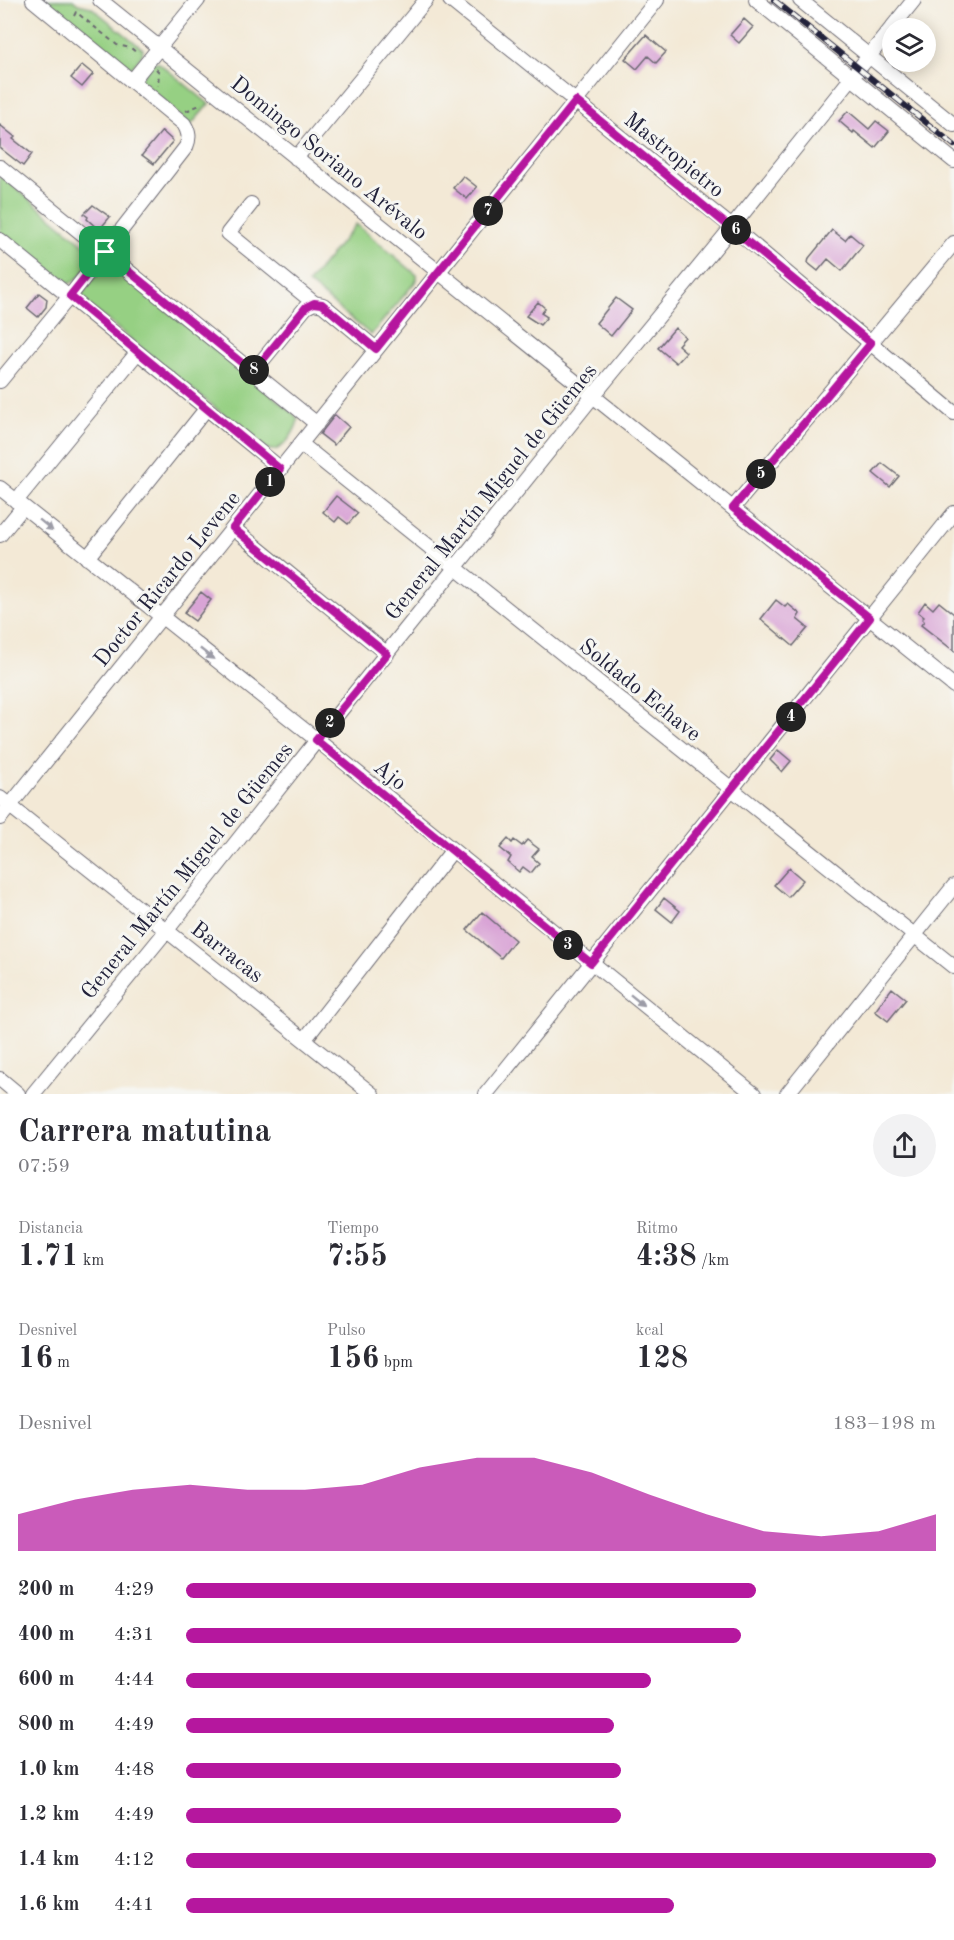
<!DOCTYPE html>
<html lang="es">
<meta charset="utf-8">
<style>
:root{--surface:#fff;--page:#f2f2f3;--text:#2b2b33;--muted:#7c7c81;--accent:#b5179e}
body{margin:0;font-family:"Old Standard TT",serif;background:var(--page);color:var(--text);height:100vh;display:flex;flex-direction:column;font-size:22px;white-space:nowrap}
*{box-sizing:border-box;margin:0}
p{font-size:20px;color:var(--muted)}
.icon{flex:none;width:33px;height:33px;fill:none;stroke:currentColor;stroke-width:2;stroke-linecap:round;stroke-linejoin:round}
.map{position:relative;height:1094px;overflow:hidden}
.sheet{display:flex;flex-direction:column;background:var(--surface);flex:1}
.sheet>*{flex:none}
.buttons{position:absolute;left:882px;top:18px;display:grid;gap:12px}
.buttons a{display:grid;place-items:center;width:54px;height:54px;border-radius:50%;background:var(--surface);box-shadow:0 3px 15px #0003;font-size:30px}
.pin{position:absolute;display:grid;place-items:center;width:51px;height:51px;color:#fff;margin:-26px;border-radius:12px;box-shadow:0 3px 9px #0006}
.km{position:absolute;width:30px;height:30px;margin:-15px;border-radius:50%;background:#222;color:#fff;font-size:16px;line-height:30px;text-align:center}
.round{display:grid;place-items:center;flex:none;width:63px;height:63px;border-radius:32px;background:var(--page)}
.head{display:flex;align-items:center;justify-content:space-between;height:102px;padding:0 18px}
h1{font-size:33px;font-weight:700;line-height:45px}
.figures{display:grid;grid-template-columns:repeat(3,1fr);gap:9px;height:102px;padding:6px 18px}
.figures div{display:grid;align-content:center}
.figures b{font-size:30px;font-weight:700}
.figures small{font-size:16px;font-weight:400}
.figures p{font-size:16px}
.chart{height:168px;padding:12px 18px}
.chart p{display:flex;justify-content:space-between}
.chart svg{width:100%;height:108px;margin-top:6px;fill:var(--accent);opacity:.7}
ul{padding:0 18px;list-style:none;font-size:20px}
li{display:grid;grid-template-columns:96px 72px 1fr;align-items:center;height:45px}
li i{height:15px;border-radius:8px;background:var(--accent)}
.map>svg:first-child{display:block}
.green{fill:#96d083;stroke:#5c795f;stroke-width:1.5}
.building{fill:#d9a4d6}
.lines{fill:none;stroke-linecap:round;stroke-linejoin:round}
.minor-casing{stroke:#6b6871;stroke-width:16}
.path{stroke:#6b6871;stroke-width:2;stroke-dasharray:4.5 4.5;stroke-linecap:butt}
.minor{stroke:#fff;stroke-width:14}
.rail-casing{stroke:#22223b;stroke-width:6}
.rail{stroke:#f6f6f2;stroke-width:4;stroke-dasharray:11;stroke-linecap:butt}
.oneway{fill:#9c9ca7}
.route-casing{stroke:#fff;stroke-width:12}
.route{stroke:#b5179e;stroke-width:8}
.labels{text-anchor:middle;stroke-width:6;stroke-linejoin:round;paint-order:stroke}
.street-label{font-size:22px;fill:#22223b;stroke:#f6f6f2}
</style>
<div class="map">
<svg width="954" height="1094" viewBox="0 0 954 1094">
<rect width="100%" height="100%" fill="#f6f6f2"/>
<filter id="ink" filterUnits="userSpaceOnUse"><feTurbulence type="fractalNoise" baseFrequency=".0167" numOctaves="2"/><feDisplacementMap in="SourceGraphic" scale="12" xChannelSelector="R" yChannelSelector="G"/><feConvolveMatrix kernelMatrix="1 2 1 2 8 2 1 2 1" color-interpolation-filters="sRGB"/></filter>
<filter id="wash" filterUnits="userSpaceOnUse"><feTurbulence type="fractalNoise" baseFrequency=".008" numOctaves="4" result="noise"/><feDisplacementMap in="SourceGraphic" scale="24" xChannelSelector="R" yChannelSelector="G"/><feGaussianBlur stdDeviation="1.35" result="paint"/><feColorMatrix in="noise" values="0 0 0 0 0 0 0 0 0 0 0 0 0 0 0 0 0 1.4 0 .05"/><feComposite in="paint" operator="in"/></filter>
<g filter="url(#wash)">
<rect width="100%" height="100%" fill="#f3e9d6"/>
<path class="green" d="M41,0H73L78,4L91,7L143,49L142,55L130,70L125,71Z
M153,62L159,63L209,104L190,126L140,79Z
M0,175L93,252C92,261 82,276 74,281C70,285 64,283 59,282L0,233Z
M356,224L417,275V280L371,335L308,283Z
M109,264L114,267L293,413L298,419C297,428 288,443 279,448C275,451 269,450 265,448L85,302L82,297L83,292L103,267Z"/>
<g id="blocks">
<path class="building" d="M744,19L753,27L739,43L730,35Z
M646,35L666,52L656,63L648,56L637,69L625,59Z
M82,65L93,74L82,87L71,78Z
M848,111L869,129L876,121L889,131L875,148L854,131L853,133L839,121Z
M0,125L15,137L13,139L32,154L23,166L0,148Z
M162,131L173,141L154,164L142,155Z
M463,176L477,187L467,199L453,188Z
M93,205L110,217L99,230L87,219L88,217L84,214Z
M832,230L845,240L850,234L863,245L842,271L828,259L818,271L808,263L809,258Z
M39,293L47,299L46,307L38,317L27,308Z
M616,298L632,310L611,336L596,323Z
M538,302L545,308L541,313L547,317L540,325L526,316Z
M675,328L685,337L678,345L686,352L676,363L658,348Z
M335,415L349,427L334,445L320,434Z
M882,463L899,476L890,487L873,473Z
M336,496L358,513L348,524L339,517L335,522L323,512Z
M201,592L211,600L195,621L184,613Z
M776,600L785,607L788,604L800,614L797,619L808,628L793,646L761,619Z
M925,602L933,609L939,602L954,614V651L921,625L924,621L922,619L924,617L918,612Z
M778,750L791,761L782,772L770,760Z
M508,839L512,843L514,840L522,846L527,840L539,849L532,857L539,863L531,873L523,867L519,872L508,862L511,857L500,848Z
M789,868L803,880L788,897L774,885Z
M664,898L680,911L672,922L656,909Z
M482,912L515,940L501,958L467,930Z
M892,988L906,999L888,1021L875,1011Z"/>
</g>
</g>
<g filter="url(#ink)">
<use href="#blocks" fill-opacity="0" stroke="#6b6871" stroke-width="1.5"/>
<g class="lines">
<defs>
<path id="minor" d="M100,0L954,686
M450,0L732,227L954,413
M756,0L954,161
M800,0L954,125
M132,81L198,0
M296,158L426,0
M0,167L317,424
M251,204L228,233L314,303
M0,240L281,469
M253,372L306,307L314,303L323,305L376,349
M0,381L70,296L186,147C190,138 189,132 184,124L33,0
M301,444L954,967
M0,488L317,740L754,1094
M16,501L137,353
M733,508L954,243
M233,528L387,654
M0,535L23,507
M87,558L206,409
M0,798L372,1094
M0,818L657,0
M305,1039L452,851
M0,1079L18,1094
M33,1094L167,930L317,740L593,396L732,227L914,0
M486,1094L954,513
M787,1094L954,886"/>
</defs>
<use href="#minor" class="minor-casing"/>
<path class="path" d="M74,16L76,12L117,45L131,48L138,54
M156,69L159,72L158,86
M186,111L200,105"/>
<use href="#minor" class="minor"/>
<defs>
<path id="rail" d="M774,0L954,145"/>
</defs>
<use href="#rail" class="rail-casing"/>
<use href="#rail" class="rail"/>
</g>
<defs><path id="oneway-solid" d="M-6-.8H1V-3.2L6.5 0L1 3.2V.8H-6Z" transform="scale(1.5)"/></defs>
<g class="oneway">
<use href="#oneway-solid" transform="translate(46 525) rotate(39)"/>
<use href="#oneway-solid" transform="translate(207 654) rotate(38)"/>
<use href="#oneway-solid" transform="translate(637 1000) rotate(39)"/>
</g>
</g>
<g class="lines" filter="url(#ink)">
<defs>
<path id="route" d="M576,101L871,343L733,508L870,618L591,963L316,740L387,654L233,528L280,469L70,296L105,252L253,372L306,307L314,303L322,304L376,349Z"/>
</defs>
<use href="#route" class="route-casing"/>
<use href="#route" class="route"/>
</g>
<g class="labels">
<g class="street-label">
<text transform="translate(675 154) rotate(39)" y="8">Mastropietro</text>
<text transform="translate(330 157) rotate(39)" y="8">Domingo Soriano Arévalo</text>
<text transform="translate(490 491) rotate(-51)" y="8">General Martín Miguel de Güemes</text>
<text transform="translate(166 578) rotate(-51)" y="8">Doctor Ricardo Levene</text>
<text transform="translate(641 689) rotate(39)" y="8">Soldado Echave</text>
<text transform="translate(391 774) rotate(39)" y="8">Ajo</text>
<text transform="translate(186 870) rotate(-51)" y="8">General Martín Miguel de Güemes</text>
<text transform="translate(228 951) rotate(38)" y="8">Barracas</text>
</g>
</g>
</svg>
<div class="buttons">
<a><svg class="icon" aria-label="layers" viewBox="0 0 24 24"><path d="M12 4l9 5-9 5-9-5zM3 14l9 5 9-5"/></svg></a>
</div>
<div class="pin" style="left:105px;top:252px;background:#1e9e55"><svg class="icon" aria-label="arrive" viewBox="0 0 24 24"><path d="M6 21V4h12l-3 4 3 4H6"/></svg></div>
<b class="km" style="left:270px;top:482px">1</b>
<b class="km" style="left:330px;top:723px">2</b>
<b class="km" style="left:568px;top:945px">3</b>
<b class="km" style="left:791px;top:717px">4</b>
<b class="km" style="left:761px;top:474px">5</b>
<b class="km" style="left:736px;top:230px">6</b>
<b class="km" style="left:488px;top:211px">7</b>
<b class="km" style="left:254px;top:370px">8</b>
</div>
<section class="sheet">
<div class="head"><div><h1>Carrera matutina</h1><p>07:59</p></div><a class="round"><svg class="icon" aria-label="share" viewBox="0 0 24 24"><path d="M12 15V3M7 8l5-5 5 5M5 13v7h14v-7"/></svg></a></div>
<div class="figures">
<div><p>Distancia</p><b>1.71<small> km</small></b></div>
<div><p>Tiempo</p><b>7:55</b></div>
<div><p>Ritmo</p><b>4:38<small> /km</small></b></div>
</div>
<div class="figures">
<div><p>Desnivel</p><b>16<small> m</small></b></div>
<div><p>Pulso</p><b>156<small> bpm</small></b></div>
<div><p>kcal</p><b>128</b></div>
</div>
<div class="chart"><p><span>Desnivel</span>183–198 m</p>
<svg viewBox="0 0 160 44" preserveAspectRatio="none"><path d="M0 44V29L10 23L20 19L30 17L40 19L50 19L60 17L70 10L80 6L90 6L100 12L110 21L120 29L130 36L140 38L150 36L160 29V44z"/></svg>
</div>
<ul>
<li><b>200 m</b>4:29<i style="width:76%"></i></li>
<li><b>400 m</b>4:31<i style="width:74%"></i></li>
<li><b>600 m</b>4:44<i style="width:62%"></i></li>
<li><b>800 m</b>4:49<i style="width:57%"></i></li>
<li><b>1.0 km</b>4:48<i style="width:58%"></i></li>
<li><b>1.2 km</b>4:49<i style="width:58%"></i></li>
<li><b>1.4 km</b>4:12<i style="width:100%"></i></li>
<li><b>1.6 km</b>4:41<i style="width:65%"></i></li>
</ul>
</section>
